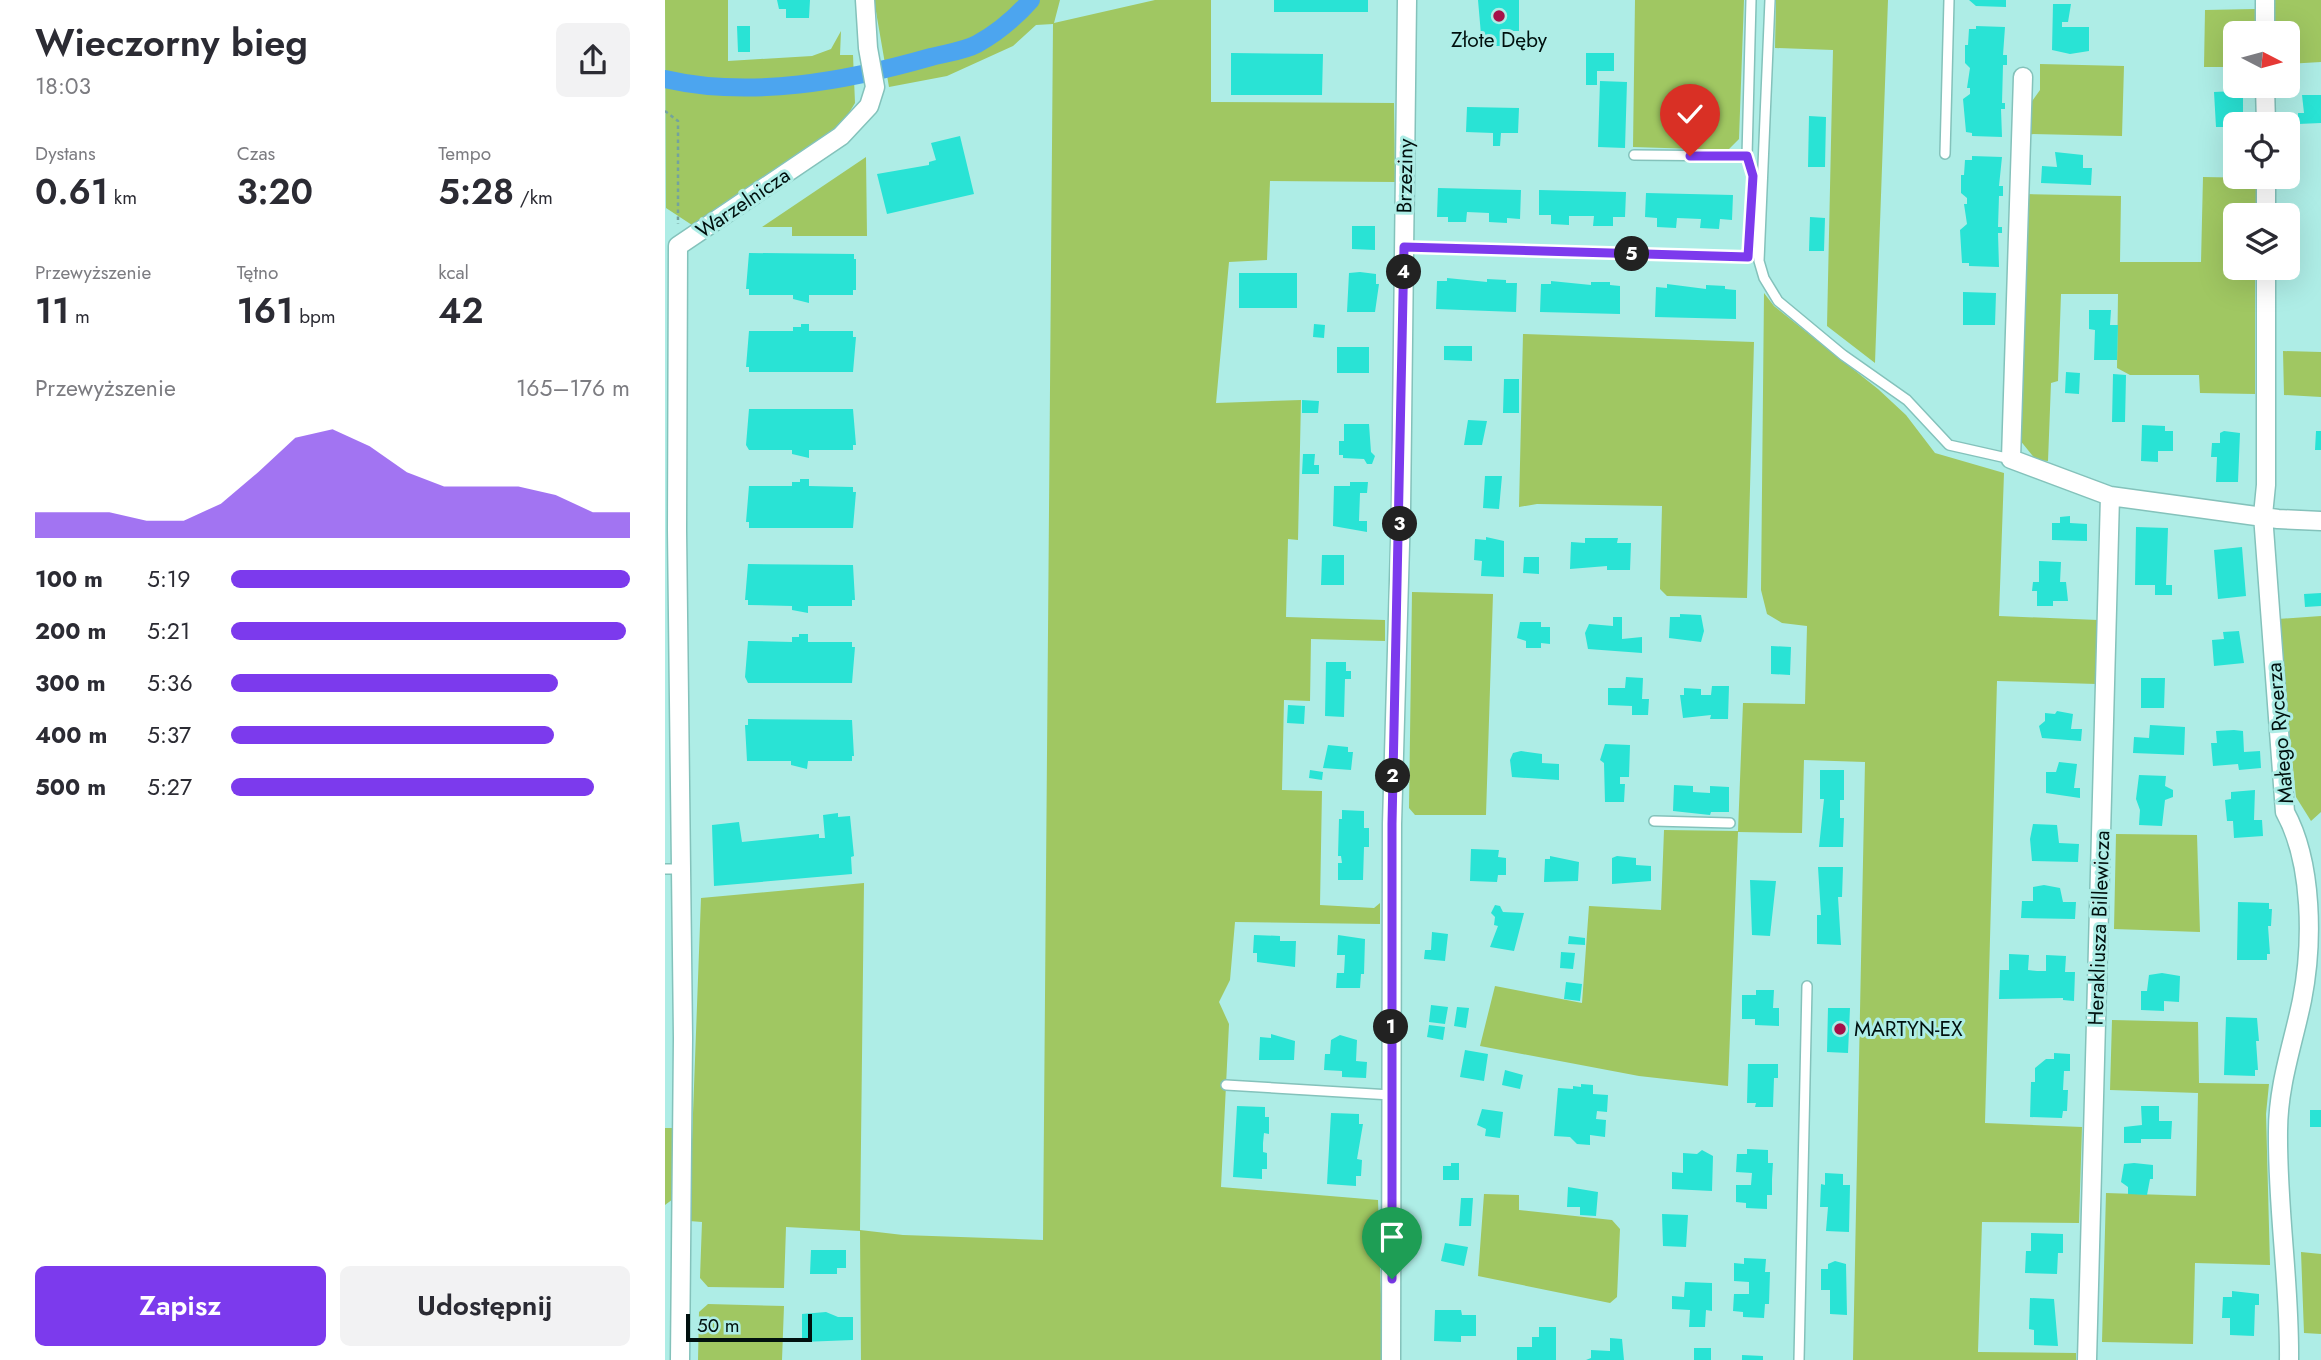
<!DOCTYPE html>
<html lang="pl">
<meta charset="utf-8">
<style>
:root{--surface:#fff;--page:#f2f2f3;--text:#2b2b33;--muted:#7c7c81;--accent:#7c3aed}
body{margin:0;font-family:Jost,sans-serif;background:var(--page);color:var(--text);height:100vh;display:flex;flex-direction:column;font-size:26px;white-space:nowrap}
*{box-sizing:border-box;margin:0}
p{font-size:23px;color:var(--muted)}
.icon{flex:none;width:38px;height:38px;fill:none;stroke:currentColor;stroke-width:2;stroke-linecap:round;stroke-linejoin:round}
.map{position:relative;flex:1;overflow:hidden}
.panel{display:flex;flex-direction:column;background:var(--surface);width:665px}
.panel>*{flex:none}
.needle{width:46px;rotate:96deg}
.buttons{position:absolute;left:1558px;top:21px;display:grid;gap:14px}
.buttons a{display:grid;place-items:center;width:77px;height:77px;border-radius:10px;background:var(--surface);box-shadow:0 7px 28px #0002;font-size:35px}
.scale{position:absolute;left:21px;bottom:18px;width:126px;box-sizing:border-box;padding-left:7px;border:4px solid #00100e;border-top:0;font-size:19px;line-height:24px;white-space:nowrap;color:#00100e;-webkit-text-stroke:5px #aeede6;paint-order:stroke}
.pin{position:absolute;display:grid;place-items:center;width:60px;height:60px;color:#fff;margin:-72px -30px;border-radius:50% 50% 50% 0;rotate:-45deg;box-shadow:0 0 7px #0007}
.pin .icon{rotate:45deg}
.km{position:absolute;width:35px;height:35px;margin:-18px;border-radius:50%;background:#222;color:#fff;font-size:19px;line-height:35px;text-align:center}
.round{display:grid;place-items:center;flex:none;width:74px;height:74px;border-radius:10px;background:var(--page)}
.head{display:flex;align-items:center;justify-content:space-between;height:119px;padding:0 35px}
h1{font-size:38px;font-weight:600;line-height:52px}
.figures{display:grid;grid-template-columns:repeat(3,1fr);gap:10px;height:119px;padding:7px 35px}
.figures div{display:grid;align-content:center}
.figures b{font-size:35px;font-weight:600}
.figures small{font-size:19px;font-weight:400}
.figures p{font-size:19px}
.chart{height:196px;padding:14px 35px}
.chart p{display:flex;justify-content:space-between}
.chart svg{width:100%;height:126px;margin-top:7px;fill:var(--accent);opacity:.7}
.primary-button{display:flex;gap:14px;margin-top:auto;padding:14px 35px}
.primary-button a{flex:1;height:80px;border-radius:10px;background:var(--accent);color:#fff;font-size:28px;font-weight:600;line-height:80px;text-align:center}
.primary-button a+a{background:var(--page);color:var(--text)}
ul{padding:0 35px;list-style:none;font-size:23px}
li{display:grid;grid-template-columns:112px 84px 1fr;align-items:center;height:52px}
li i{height:18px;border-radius:9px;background:var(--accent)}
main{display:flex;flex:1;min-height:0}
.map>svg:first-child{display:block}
.green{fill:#a0c762}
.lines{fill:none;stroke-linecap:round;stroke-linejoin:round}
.canal{stroke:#4ca5ef;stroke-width:18}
.building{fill:#29e3d5}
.service-casing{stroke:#84c2bb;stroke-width:12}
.minor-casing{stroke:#84c2bb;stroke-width:21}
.path{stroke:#74a39d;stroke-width:2.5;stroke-dasharray:3.5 3.5;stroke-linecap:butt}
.service{stroke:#fff;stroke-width:9}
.minor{stroke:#fff;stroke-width:18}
.route-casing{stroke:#fff;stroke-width:14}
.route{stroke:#7c3aed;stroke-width:9}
.poi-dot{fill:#a61049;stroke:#aeede6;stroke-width:2.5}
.labels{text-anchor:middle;stroke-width:6;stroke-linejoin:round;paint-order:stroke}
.poi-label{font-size:21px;fill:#00100e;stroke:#aeede6}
.street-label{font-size:21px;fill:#00100e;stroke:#aeede6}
</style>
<main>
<section class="panel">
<div class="head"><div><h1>Wieczorny bieg</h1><p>18:03</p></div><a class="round"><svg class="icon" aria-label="share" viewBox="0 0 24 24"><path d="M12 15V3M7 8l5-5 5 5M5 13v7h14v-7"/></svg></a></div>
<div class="figures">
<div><p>Dystans</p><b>0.61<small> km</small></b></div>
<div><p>Czas</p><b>3:20</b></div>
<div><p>Tempo</p><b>5:28<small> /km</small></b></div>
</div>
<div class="figures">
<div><p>Przewyższenie</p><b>11<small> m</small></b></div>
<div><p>Tętno</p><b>161<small> bpm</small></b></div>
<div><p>kcal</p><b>42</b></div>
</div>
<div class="chart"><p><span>Przewyższenie</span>165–176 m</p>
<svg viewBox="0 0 160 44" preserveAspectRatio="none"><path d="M0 44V35L10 35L20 35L30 38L40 38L50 32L60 21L70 9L80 6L90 12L100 21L110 26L120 26L130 26L140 29L150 35L160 35V44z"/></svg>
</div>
<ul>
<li><b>100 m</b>5:19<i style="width:100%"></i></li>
<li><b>200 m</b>5:21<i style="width:99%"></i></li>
<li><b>300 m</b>5:36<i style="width:82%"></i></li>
<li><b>400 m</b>5:37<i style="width:81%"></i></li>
<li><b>500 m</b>5:27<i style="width:91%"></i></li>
</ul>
<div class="primary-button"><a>Zapisz</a><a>Udostępnij</a></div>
</section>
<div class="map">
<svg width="1656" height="1360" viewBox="0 0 1656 1360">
<rect width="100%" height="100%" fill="#aeede6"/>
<path class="green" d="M0,0H63V61L147,56L166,49L176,31L175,55H188L190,103L176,126L27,225L1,208Z
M209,0H395L389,23L490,0H546V102L729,103L730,182L605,181L602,260L564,262L551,403L636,400L633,540L623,539L621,617L720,620V641L646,639L645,701L619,700L617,790L657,791L655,905L709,908L715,903V924L570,922L565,980L554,1002L564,1024L556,1187L713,1200L718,1360H196L195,1231L121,1227L119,1288L43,1287L35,1278L37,1222L24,1221L36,898L199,883L195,1230L238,1235L378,1240L388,24L371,25L348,46L282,76L224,87Z
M970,0H1079L1074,139L1063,150L968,147Z
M1111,0H1223L1210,363L1162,326L1168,50L1110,48Z
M1608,0H1656V62L1622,64V33L1608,26Z
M1590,9L1591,33H1570V67H1539L1540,10Z
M1375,64L1459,66L1457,136L1362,134L1363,107L1375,90Z
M201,157L202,236H127V227H97Z
M1538,177L1591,178V215H1570V268H1590V394L1535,393L1534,375H1465L1452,368L1453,294H1396L1393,381L1386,383L1383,461L1371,460L1354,439L1361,194L1456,196L1455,262H1536Z
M1099,293L1109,306L1213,389L1241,415L1270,453L1339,473L1334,616L1433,620L1431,684L1332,681L1320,1123L1417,1127L1414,1223L1317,1222L1313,1352L1411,1353V1360H1188L1200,762L1139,760L1137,833L1073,832L1063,1086L974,1076L815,1046L830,986L917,1003L924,906L996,910L999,830L1073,831L1078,703L1140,704L1142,626L1117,623L1102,614L1096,590Z
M858,334L1089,342L1082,598L1002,596L995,589L997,506L872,504L854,507Z
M1618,351L1656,352V397L1619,395Z
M747,592L828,594L821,815H750L744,808Z
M1656,616V812L1646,821L1631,797L1613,619Z
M1451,834L1532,835L1535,932L1449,929Z
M1447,1020L1533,1022L1534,1083L1604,1084L1601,1114L1605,1265L1530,1263L1528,1344L1437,1342L1441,1193L1531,1196L1533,1093L1445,1090Z
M0,1128H10L8,1199L0,1205Z
M819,1194L854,1195V1210L947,1220L955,1229L952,1297L945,1303L813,1276Z
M1636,1252L1656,1254V1334L1639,1333Z
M43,1304L119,1306L117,1360H33L34,1312Z"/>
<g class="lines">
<path class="canal" d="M0,79C86,99 182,81 266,57C281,53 299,51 312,44C334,32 350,18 366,0"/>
</g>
<path class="building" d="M112,0H145L144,18H121V9H114Z
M609,0H703V12H609Z
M813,0H854V31H841V46H817Z
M1304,0H1341V7L1311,6Z
M1388,4H1406L1403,22H1397V27H1424V51L1405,54L1387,50Z
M72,26H85V52H73Z
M1311,26L1340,27L1338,55H1342V65H1338L1337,103H1340V109H1336L1337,137L1307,136V133L1301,132L1298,99L1305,94V88H1302L1305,68L1300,63V45H1303L1304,29H1311Z
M566,53L658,54L657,95H566Z
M921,53H949V71H932V85H921Z
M935,81L962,82L960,148L933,147Z
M1570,91L1578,93V112L1575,124H1570V163H1558V127H1551L1549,92Z
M1637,95H1656V123L1633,124V113H1639Z
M802,107L854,108L853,133H836L835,146H828V133L801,132Z
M1144,116L1161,117L1160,167H1143Z
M295,136L309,194L222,214L212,174L264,165V162L271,160L266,143Z
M1390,152L1418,155V168H1427L1426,185L1376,183L1377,166L1392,167Z
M1307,156L1337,157L1334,186H1338V196H1334L1333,227H1337V233H1333L1334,267L1304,266V263H1297L1295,230L1302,224L1299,204H1302V198L1296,193V175H1299L1300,160H1307Z
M773,188L856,190L855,219L842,218V223L824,222V213L802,212L801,222H783V217H772Z
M874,190L961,192L960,217H948V226H928L929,216H904V225L886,224V215H874Z
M981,193L1068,195L1067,220L1055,219L1054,229L1035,228L1036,219L1012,218L1011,228L992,227V218L980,217Z
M1145,217L1160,218L1159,251H1144Z
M687,226H710V250L687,249Z
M84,253L189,254V259H191V290H188V295H144V303L128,299V295H84V289H81Z
M695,272L711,274V284H714L710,312H682L684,273Z
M574,273H632V308H574Z
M782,278L822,282V279L841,280V283H852L851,312L771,309L772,281H782Z
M886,281L926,285V282H945V285L955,286V314L875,312L876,284H886Z
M1002,284L1041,289V285L1060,286V289L1071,290V319L990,317L991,287L1002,288Z
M1298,292L1331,293L1330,325H1298Z
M1424,310H1446L1445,325H1453L1452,360H1429L1430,330L1424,329Z
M136,324H144V331H188V337H191L188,372H84V367H81L84,331H128V327H136Z
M649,324L660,325L659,338L648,337Z
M779,346H807V361L779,360Z
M672,347H704V373H672Z
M1401,372L1415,373L1414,394L1400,393Z
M1448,374L1461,375L1460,422H1447Z
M839,379H854V413H838Z
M637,400L654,401L653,413H637Z
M84,409H188L191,445H188V450H144V458L127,454V450H84L81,445Z
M803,420L822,421L817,445H799Z
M679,424H704L706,452L710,456L707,464H702L699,459L678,458V455H674V441H679Z
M1477,425L1500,426V431H1508V451H1493V462L1476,461Z
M1559,431L1575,433L1573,482H1551L1552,457H1546L1547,443H1555V433Z
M1651,431H1656V450H1650Z
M638,454H650L649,465H654V474H637Z
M820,476H837L834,509L818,508Z
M135,479H144V486L188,487V492H191L188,528H84V522H81L84,486H127V482H135Z
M685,482H703L702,493H695L694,521H702V532L668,526L669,486H685Z
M1405,516V523L1422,524V541L1387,540V523H1395V517Z
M1471,527L1503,528L1501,585H1507V595H1490V585H1470Z
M821,537L839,541V577L816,576L817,561L809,560L810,539L821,540Z
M920,538H953L952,543H966L965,570H942V566L905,569L906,542L920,543Z
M1577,547L1581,596L1553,599L1549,550Z
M657,555H679V585H656Z
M859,557H874V574L858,573Z
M1374,561L1396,562L1395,582H1401L1403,601H1388V606H1372V591H1367L1368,582H1374Z
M83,564L188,565L190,600H187V606H143V613L127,610V606L83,605V600H80Z
M1656,593V606L1640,607L1639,594Z
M1015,614L1036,615L1039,631L1036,642L1004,638L1005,617H1015Z
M948,617H957V639L977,637V653L923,649L920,633L924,624L948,626Z
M855,622H876V627H885V644L876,643V648H861V641L852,638Z
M1574,631L1579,663L1549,666L1547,640L1559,639L1558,632Z
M134,634H143V642H187V647H190L187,683H83L80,677L83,641L127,642V637H134Z
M1106,646L1126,647L1125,675L1106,674Z
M661,662H681V671H686V679H680L679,717L660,716Z
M961,677L978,678L977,699H984L983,715H967V706L943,705V688H960Z
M1476,678H1500L1499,708H1476Z
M1047,686H1064L1063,719H1045L1046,715L1018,718L1015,695H1019V688L1036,689V695H1046Z
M623,705L640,706L639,724L622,723Z
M1392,711L1408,714L1406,729H1417L1416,741L1377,738L1374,726L1380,721V713L1390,714Z
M83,719L187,720L189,756H187V761H143L142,769L126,765V761H82L80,725H83Z
M1485,725L1520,727L1519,755L1468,753L1469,737L1484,738Z
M1569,730L1578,731L1579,752L1595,751L1596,768L1574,770L1573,764L1548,766L1546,743H1552L1551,731Z
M940,744L965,745L964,777H955V784H960L959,802H940L939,763L935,760Z
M663,745L683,747V752H688L686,770L658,768Z
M856,751L877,754V763L894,764V780L847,777L845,760L848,753Z
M1394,762L1412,764L1409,788H1415V798L1381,793V772H1391Z
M645,770L658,772L657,780L644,778Z
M1155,770H1179V800H1175V818H1179L1178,847H1154L1159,799H1155Z
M1474,775L1501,776L1500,786L1508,790V797L1500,800L1497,826L1474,825L1475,810L1471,799Z
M1009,785L1028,786V792L1045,793V786L1064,787V812H1046L1045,815L1008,811Z
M1590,790L1589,820H1597L1598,836L1569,838L1568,821H1562L1560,800L1566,799V792Z
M677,810L699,811V828H704V847H699L698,880H673V863H677L676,856H673L674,819H677Z
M173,813V817L185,816L189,856L186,857L187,874L49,886L47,825L74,822L77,842L154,834V838H160L158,815Z
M1368,824L1392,825L1394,843L1414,844L1413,862L1367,861L1365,839Z
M806,849L834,850L833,857L841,858V875H833L832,882L805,881Z
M885,856L914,862L913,881L879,882L880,859H885Z
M952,856L971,858V865L986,866V881L947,884V858Z
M1153,867H1178L1177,897H1173L1176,945L1152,944V915H1156Z
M1085,880L1111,881L1105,936L1087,935Z
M1379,885L1395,888L1398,902H1411L1410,919L1356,918L1357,901H1368V887Z
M1573,902L1604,903V909H1607L1606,926H1603L1605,954H1602V960H1572Z
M830,905L835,906L838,912L859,913L849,951L825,947L833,926L829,925L830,917L826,913Z
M767,932L783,934L780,961L759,959L760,950H766Z
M589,935L615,936V941H631L630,967L592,962V953H588Z
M673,935L700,939L699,974H696L695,988H671L672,973H679L680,955H672Z
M904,936L920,938V945L903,944Z
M896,952L910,953L908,969L895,968Z
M1344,954L1364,955L1363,970L1372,971H1381V955L1401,956L1400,972H1410L1409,1001L1398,1000V998L1334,999L1335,970H1344Z
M1497,973L1515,976L1514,1002L1499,1001V1011L1476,1010V991H1482L1484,975Z
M901,982L917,984L915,1001L899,999Z
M1091,990H1109L1108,1008H1114V1026L1090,1025V1019H1077V995H1091Z
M766,1005L783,1007L780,1024L764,1022Z
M792,1007L804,1008L801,1028L789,1026Z
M1163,1008H1185L1183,1053L1162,1052Z
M1561,1017L1592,1018L1594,1041H1591L1593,1070H1590V1076L1559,1075Z
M764,1025L780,1027L778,1040L762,1037Z
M606,1034L630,1041L629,1060H594L595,1037L606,1038Z
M675,1035L692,1040L691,1061L702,1062L701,1078L677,1077V1071L659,1070L660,1054H665L666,1040Z
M800,1050L823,1054L819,1081L795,1077Z
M1389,1053L1405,1054V1071H1399L1398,1090H1403L1402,1111H1398L1397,1118L1365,1117L1366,1082H1370V1068L1381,1059H1389Z
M1083,1064H1113V1078H1109L1108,1107H1090L1091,1103H1082Z
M840,1070L858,1075L855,1089L837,1085Z
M916,1084L928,1085V1094L943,1095L942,1112L932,1111L931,1119L941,1120L940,1137L925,1135V1145L912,1144L905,1137L889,1136L893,1088L908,1089V1086L916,1087Z
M572,1106L600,1107V1117H604V1134L599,1133L598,1143V1152L602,1153V1169H597V1179L568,1177Z
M1476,1106H1494V1121H1507L1506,1139H1476V1143H1459V1127L1477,1125Z
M817,1109L838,1112L835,1138L820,1136L821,1129L812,1125Z
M1645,1110H1656V1127H1645Z
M666,1113L694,1114V1124H698L692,1159L697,1160L696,1176H691V1186L662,1184Z
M1082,1149L1103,1150V1163H1108L1107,1179V1195H1102V1209L1081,1208V1203L1071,1202V1185H1086L1087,1173L1071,1172L1072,1154H1082Z
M1037,1150L1048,1156L1047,1191L1007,1189V1172L1018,1173V1153L1032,1154Z
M786,1163H794V1180H778V1166H786Z
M1469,1163L1488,1165V1179H1485L1482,1195L1463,1194V1187L1456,1182L1459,1164Z
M1160,1173L1178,1174V1185H1185L1184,1232L1161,1231L1163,1207H1155L1156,1184L1160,1185Z
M903,1187L933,1192L931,1216L915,1215V1207H902Z
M796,1198H808L806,1226H794Z
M997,1214L1023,1215L1021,1247L998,1246Z
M1366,1233L1398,1234V1253H1393L1392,1274L1360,1273L1361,1251H1366Z
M780,1243L803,1247L799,1266L776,1261Z
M146,1250H181V1268H172V1274H145Z
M1079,1258L1101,1259L1100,1272H1105L1104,1304H1100L1099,1318L1078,1317V1312L1068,1311L1069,1294H1084V1282L1069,1281V1263L1079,1264Z
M1170,1261L1181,1264L1182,1315L1165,1314V1290H1156V1269H1163V1264Z
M1020,1282L1047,1283V1311L1041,1310L1040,1327H1024L1025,1310L1007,1309V1296L1019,1297Z
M1567,1291L1594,1294V1305H1590L1589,1336L1565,1335V1318H1557L1558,1297H1567Z
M1365,1298L1389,1299L1393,1346L1369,1345V1330L1364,1329Z
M770,1310H796L797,1315H811V1336H796V1342L769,1341Z
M161,1312L173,1317H188V1340L137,1342V1314Z
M874,1327H891V1360H852V1347H867V1337H874Z
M945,1338L957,1339L959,1360H921L926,1358V1350L945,1351Z
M1029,1348H1046V1360H1029Z
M1077,1355L1098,1356V1360H1077Z"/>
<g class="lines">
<defs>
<path id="service" d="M1105,0L1094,261L1099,278L1113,301L1178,355L1242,400L1284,445L1346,459
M1280,154L1284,0
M969,155L1082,156
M739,247L1083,257L1088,176L1082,156L1086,0
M989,821L1065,823
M0,869H17
M561,1085L726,1095
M1134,1360L1142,986"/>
<path id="minor" d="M1600,0V33
M1358,77L1346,459L1445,496L1613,519L1656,521
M1600,86L1601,124
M1601,177V215
M1601,268V485L1598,515L1620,812C1648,863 1648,944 1637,1000C1628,1044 1613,1085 1613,1131C1612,1208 1625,1284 1624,1360
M15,1360L18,1038L12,530L13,246L176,136L204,106L210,87L203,48L200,0
M726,1360L727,824L736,510L742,0
M1422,1360L1445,496"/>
</defs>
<use href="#service" class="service-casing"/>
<use href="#minor" class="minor-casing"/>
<path class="path" d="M0,111L13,121V224"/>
<use href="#service" class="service"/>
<use href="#minor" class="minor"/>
</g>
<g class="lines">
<defs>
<path id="route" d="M727,1279V824L739,247L1083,257L1088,176L1082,156H1025"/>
</defs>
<use href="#route" class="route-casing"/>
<use href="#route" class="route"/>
</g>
<g class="poi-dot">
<circle cx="834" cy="16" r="7"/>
<circle cx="1175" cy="1029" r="7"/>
</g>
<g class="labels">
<g class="poi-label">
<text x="834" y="47">Złote Dęby</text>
<text x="1189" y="1036" text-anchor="start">MARTYN-EX</text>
</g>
<g class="street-label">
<text transform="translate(740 176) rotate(-89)" y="7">Brzeziny</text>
<text transform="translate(78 203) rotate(-34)" y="7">Warzelnicza</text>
<text transform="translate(1615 733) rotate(-95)" y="7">Małego Rycerza</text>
<text transform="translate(1434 928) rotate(-88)" y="7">Herakliusza Billewicza</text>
</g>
</g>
</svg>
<div class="buttons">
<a><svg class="needle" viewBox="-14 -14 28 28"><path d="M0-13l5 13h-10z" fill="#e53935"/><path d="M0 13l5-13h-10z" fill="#7c7c81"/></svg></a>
<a><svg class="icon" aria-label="locate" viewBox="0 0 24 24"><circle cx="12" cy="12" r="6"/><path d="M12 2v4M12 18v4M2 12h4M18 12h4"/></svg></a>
<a><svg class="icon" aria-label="layers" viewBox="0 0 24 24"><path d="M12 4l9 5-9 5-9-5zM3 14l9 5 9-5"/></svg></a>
</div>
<div class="scale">50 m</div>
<div class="pin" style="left:727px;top:1279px;background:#1e9e55"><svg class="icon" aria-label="arrive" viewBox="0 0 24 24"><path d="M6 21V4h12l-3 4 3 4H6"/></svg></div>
<div class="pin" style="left:1025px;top:156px;background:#d93025"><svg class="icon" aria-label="check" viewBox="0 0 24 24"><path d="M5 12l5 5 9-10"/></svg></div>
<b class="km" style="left:726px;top:1027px">1</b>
<b class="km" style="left:728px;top:776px">2</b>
<b class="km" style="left:735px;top:524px">3</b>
<b class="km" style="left:739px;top:272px">4</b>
<b class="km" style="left:967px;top:254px">5</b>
</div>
</main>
